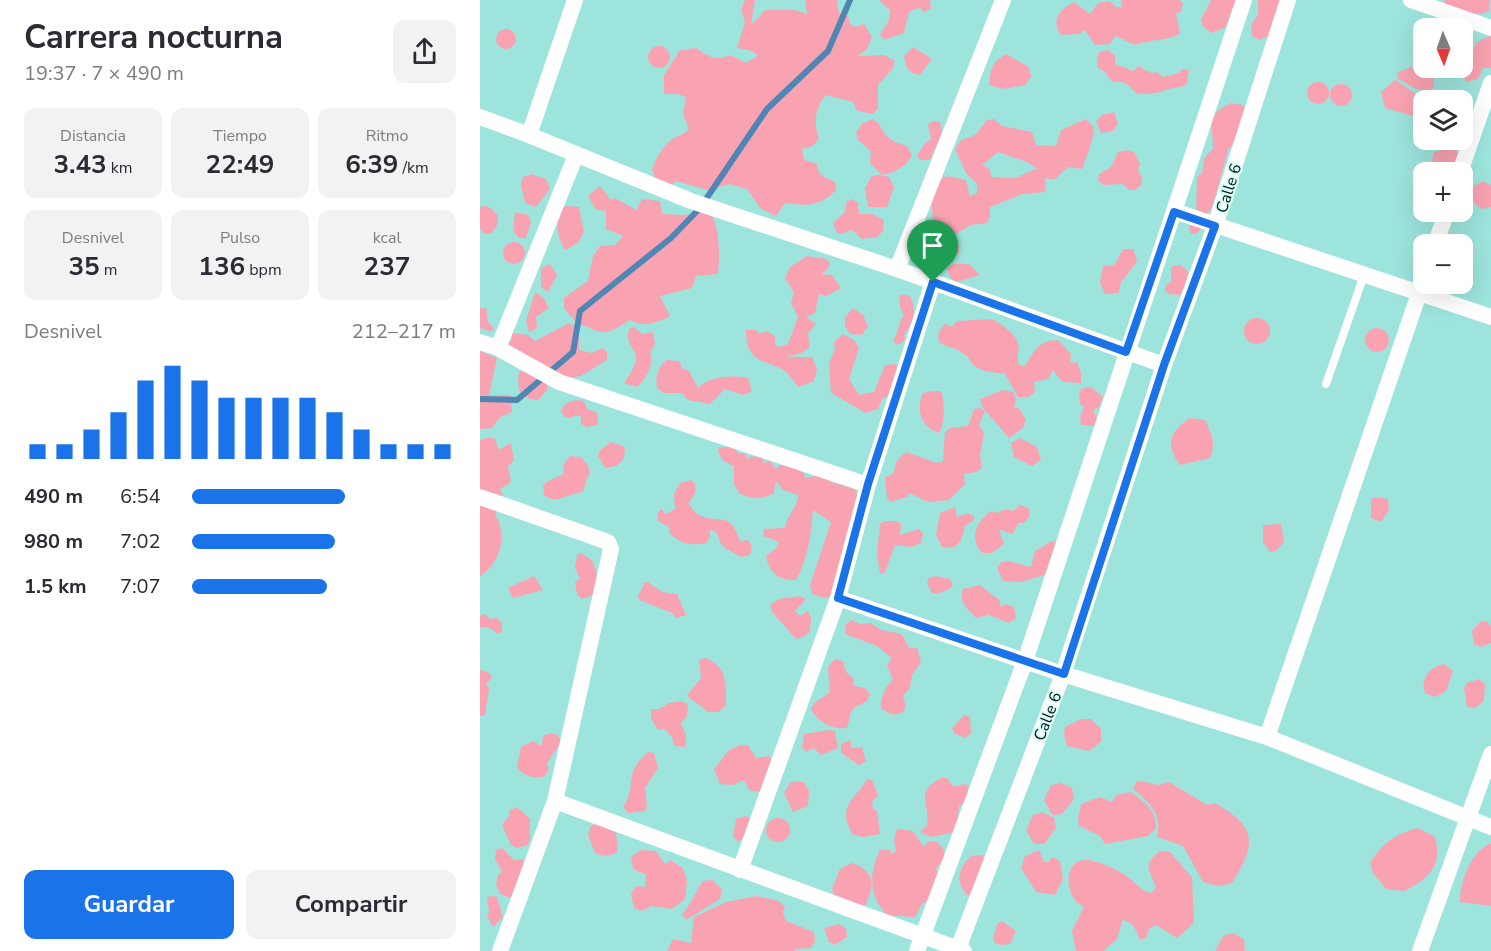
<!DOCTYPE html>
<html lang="es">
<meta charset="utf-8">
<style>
:root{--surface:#fff;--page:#f2f2f3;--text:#2b2b33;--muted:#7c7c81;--accent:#1a73e8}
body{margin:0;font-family:"Nunito Sans",sans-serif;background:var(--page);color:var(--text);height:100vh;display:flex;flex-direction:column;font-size:22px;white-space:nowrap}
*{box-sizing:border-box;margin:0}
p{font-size:20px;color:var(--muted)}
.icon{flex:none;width:33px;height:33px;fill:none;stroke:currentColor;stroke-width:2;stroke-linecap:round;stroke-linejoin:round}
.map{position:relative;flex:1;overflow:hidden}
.panel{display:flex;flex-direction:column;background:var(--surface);width:480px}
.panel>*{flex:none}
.needle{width:39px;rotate:178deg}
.controls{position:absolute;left:933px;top:18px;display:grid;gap:12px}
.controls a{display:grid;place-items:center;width:60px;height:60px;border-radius:12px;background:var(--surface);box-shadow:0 6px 24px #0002;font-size:30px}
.pin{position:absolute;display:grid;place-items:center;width:51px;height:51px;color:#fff;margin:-62px -26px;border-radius:50% 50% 50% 0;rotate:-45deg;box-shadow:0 0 6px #0007}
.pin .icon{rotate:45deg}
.round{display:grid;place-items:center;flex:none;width:63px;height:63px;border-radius:12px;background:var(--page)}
.overview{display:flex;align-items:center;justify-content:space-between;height:102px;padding:0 24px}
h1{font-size:33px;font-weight:700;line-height:45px}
.stats{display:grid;grid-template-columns:repeat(3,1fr);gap:9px;height:102px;padding:6px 24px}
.stats div{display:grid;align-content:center;border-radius:12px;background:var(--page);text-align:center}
.stats b{font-size:26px;font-weight:700}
.stats small{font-size:16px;font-weight:400}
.stats p{font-size:16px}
.chart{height:168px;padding:12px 24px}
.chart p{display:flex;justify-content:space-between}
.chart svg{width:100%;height:108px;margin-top:6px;stroke:var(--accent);stroke-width:6}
.cta{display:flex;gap:12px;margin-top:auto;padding:12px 24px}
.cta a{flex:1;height:69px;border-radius:12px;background:var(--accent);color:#fff;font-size:24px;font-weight:700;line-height:69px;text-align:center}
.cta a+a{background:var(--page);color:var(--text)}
ul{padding:0 24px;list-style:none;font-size:20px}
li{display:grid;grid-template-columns:96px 72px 1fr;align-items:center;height:45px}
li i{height:15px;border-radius:8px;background:var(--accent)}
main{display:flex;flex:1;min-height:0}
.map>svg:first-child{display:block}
.green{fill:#f9a3b2;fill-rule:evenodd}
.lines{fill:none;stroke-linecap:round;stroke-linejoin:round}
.stream{stroke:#5086b4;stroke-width:6}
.service{stroke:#fff;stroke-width:8}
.minor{stroke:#fff;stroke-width:16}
.route-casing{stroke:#fff;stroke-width:12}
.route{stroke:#1a73e8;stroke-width:8}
.labels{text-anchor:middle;stroke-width:4.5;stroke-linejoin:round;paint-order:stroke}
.street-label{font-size:16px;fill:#001513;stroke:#dbfdf9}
</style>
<main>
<section class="panel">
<div class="overview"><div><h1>Carrera nocturna</h1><p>19:37 · 7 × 490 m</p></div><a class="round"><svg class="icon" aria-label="share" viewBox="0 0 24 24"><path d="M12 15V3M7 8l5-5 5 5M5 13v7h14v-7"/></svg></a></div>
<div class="stats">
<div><p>Distancia</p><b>3.43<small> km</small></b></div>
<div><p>Tiempo</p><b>22:49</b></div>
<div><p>Ritmo</p><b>6:39<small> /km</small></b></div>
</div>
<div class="stats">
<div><p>Desnivel</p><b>35<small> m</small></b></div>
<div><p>Pulso</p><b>136<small> bpm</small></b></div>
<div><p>kcal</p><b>237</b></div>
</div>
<div class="chart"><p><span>Desnivel</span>212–217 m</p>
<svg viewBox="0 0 160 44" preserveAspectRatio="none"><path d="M5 44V38M15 44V38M25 44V32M35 44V25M45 44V12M55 44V6M65 44V12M75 44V19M85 44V19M95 44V19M105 44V19M115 44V25M125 44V32M135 44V38M145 44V38M155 44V38"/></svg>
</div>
<ul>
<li><b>490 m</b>6:54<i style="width:58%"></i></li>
<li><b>980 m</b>7:02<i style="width:54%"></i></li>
<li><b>1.5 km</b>7:07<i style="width:51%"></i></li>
</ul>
<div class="cta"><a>Guardar</a><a>Compartir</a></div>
</section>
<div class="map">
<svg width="1011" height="951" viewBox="0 0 1011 951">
<rect width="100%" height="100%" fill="#9de4dd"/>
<path class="green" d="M265,0H275L271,25L285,10H315L327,14L325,0H357L359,13L368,16L370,24L376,27L384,24L392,37L387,49L377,56L404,55L415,61L413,68L398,85V109L393,114L377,111L373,102L346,95C335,107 333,124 339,138L333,146L322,149L324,160L337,164C337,175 346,178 355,182L356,190C339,207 327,206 305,203L296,216L281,209L267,189L249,184L228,190L195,181L188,191L176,180L172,170C176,158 183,145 194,138C201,134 204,135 209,128L203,115L206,97L198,94H184V75L200,50L216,48C228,56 236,62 250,55L266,63L278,56L272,51L257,48L265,22L261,10Z
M399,0H450L451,9L443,12L440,7L429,12L424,33L404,40L400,35L409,20L410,10Z
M641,0H700L703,4L701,12L696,13L700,34C686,41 670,39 655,45L635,36L630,44L615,45L605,30L599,34L581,35C570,20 580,9 594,2L610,14L618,3L629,1L636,7L642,8Z
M731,0H758L752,9L746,27L732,33L723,27L721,19Z
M778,0H812L792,22V31L787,37L779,40L772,36C769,24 773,24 778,14Z
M964,0H1010L1009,11L1001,14L966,13Z
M16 39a10 10 0 1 1 20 0a10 10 0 1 1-20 0Z
M1009,36L1011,37V68H1003L998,79L986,82L979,68L989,59L997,42Z
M168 57a11 11 0 1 1 22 0a11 11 0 1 1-22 0Z
M433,47L452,59L440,75C428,74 426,67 424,56Z
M628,50L635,55V64L654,71L658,66L671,73L677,72L683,77L699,73L702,69L709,70L707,83L704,86C687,88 675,97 656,93L646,83L631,81L625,72L618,68L617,59L619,52Z
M942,52L944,68H959L953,76L954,87L949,91L936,89L918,79L917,73L936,65V53Z
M526,54L549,67L551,77L545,85L524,89L509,85C510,70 512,62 526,54Z
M915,80L942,98L933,116L905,108L901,92Z
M827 93a11 11 0 1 1 22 0a11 11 0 1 1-22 0Z
M850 95a11 11 0 1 1 22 0a11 11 0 1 1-22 0Z
M751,103L762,105L773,117L762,136L748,150L732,208L723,218L722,228L716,234H711L709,227L716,214L717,177L722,173L724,159L733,148C733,124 724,116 751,103Z
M634,112L638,124L633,131L621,133L616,121L622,115Z
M393,119C401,123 400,128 405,134C412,142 418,143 427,146L432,155C426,167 415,173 402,175L390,163L391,151L379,141L376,133L382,124Z
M514,119L522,126L552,132L556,145L576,146L581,130L606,119L614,127C614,138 606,159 602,169L588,167L574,180L566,178L565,192L543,194L510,207V216L507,223L491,225L472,236L479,246V253C468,259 464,269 452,274L441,269L439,258C448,245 443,232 462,231L453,222L450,185C468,173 467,176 486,180L490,196L497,193V184L486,173L475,149L481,140L495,135L507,120ZM518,152L547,162L559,170L555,169L536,178L511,177L510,169L502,165Z
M453,121L460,122L462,133L450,160H441L437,156L445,143L451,139L448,124Z
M971,148L979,153L978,172H958L951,164L954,152Z
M648,150L654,152L660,164L658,170L662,177L661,185L655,190H649L643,184L623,185L618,180L619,174L631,167L638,152Z
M51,174L66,179L70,189L56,207L45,203L41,184L43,177Z
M399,175L409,177L414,187L407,207H388L385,188L392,176Z
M1003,181L1011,185V207L1002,209C992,203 991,199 992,187Z
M120,186L131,200L135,198L156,210L162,199L180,201L182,214L204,215L229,210C240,226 240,255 238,274L216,276L212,288L180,296L190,316C177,323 163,328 150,320C142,324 131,334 122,332C113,331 109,325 98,325L84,308V298L108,281L113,256L120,246L135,245L143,236L126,229V211L116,210L108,196Z
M372,199L378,203L379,214H392L404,220L403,231L397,237L382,239L372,230L361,234L357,233L353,223L364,213L367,201Z
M5,206L11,208L18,216L17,225L11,234L3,233L0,229V207Z
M87,206L99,207L104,232L98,243L85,250C76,235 76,225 81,209Z
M35,212L49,215L51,223L46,238H39L33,231Z
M23 253a11 11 0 1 1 22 0a11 11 0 1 1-22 0Z
M643,249H653L657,260C652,273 639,277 639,293L625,294L620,283L623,266L634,265Z
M327,256L347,259L350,263L347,270L341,274L352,275L361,288L346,296L339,294L335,313L326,317L336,324L328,333L330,347L322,353L307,357H332L337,369L334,381L319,387C314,383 311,376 306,372C288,358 266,367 266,330H277L278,334L286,331L295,336V345L299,347L308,344L318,317L311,303L314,293L305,278L310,267Z
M70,264L77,275L68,292L61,287V268Z
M473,264H489L500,275L477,282L470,278L467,268Z
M694,265H701L708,272L705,287L700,295L688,294L685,290L686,285L691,282V268Z
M55,292L64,298L69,308L56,317L57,328L49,332L46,321Z
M423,294L430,296C437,311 434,322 424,335L425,339L421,344H416L413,341C419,333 418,321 424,315L420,307L419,296Z
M0,308H6L8,322L14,328L11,332L0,328Z
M373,308L383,315L388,326L382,335L370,334L365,326V317Z
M764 331a13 13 0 1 1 26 0a13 13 0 1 1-26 0Z
M512,319C520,323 536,334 538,343C540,349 537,355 538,363L544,367C554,353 557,340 578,340L591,354L590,363L597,362L601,373V383L582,382L573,370L568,379L554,382L555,392L548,397H538L525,374L504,371L493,365L487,356L478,350L459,343L458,334L464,324L472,327L477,321Z
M89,323L99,328V350L112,353L122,348L127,352V360L101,376L87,378L27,344L32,340V333L48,335L55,341Z
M154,327L162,334L173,332L175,344L170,352C174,365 167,378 157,387L144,383C171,345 143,355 149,329Z
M885 340a12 12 0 1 1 24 0a12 12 0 1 1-24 0Z
M363,334L374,340L379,348L369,379L379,395L394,392L405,365L414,364L428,370L411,394L402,399L398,409L386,413L351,393L349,364L355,348L354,342Z
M0,351L17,358L9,395H31L32,412L19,418L12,428L0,429Z
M187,360L199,361L203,369L209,371L218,388C230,376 251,375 268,378L272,391L263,395L245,389L230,404L208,400L202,393H184L178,389C174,379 178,366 187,360Z
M39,371L55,373L68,381L67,390L58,400C38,398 37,390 39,371Z
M605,387H611L623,397L619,407L613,410L618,421L613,426L601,425L600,416L604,407L600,404L599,391Z
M523,390L533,392L536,398L534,408H539L546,420L543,428L529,438L503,408L500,399Z
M452,391H461C465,401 465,424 459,433C440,426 436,410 443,393Z
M96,400L104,401L107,409L118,413L117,425L107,427L101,424V416C94,414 86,423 81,411L85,404Z
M500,408L505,411L499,425L504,433L500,455L502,468L496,472L484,474L485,484L469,500L448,502L429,493L427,497L410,502L407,498L405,477L413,474L417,460L426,452L457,463L463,461L465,432L470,428L488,426L494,409Z
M710,418L725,420C732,435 736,443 730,458L700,465C685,444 689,432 710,418Z
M9,437L15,439L19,450L31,443L34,460L28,467L31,482L20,489L24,500L15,514C28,534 21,563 0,576V440Z
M540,438L557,447L561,460L552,466L534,457L531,443Z
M131,442L145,447L144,459L136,466L125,468L118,456L120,450Z
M239,447H253L258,453L265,454L268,460L270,456L282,458L284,463L290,461L296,469L300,465L311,466L324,473L325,478L341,475L351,482L375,489L380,506L352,596L345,598L332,594L330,585L351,522L333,510C331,533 328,560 316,580C299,581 289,573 286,556L296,548L299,542L284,536L283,529L305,528C307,515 318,507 318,495L303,490L296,481L294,493C284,500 272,499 260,494L254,484V466L242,460L238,451Z
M90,456L101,457L108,465L110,474L107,478L103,492C87,493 78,506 64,495L63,486L66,482L84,474L83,465Z
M211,480L215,484C216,492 214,498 208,503C211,506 214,512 217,514C239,526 249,508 260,541L268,540L272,546L270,555L261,557L242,546L236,532L230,530V538L226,543C211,546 199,544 189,532V527L178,521L177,514L181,509L186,514L195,509L194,494L200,483Z
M894,497L908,499L909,510L901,522L891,518V498Z
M540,505L550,509L549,517L544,523H539L532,534L519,529L524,544L512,553H503C488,541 496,521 511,511L517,513L526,509L533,511Z
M475,507L477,517L488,513L494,516V520L485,526C482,541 479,550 462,547L456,535L460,513Z
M405,521H416L421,524L420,535L439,529L443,534L441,543L432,547L415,545L405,572L400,574L397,554L400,524Z
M801,524L804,542L796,551L790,552L783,542V525Z
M572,541L579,544L568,574L540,582L523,581L517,568L521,562L528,561L551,567L555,551Z
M101,553L113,561L119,584L116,594L102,599L97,594L95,582L100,579L95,568L97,555Z
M54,576L63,590L33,598L28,588Z
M455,576L470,579L473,585C469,591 458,594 452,593L447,583L449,578Z
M165,582H168C178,590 183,594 197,594L206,615L196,618L192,613L159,600L158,596Z
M500,585L519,600L521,607L526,604L534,607L536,618L529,623L509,615L496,618C488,609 478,603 483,589Z
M319,596L326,599L315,611L320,616L328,611L331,617L330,631L325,636L316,639L292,612L290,605L299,599Z
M5,614L10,619L17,618L22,623V632L18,634L10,628L0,627V616Z
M371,620L380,624L391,623L401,630L422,634L429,648H437L441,662L432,675L430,688L423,696L426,707L422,713L414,715L401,709C399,701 406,684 413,680L407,665L412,658L397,646L365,634L366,624Z
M1007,621L1011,627V643L1001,647L994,644L992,631L1000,622Z
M225,658C248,666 246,685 246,706L238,712H227C221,704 213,703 207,695L221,678L219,660Z
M355,659L363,661L366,672L373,678L374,686L385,688L390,694L387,701C367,711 373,709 367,728C353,730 337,722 331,709L334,703L350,692L348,667Z
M964,664L973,671L966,691L955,697L945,693C940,679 949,667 964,664Z
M0,670L8,672L12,678L6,684L9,689L5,715L0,716Z
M999,679L1005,684L1004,701L995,708L987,707L984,688L987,683Z
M201,701L208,704L207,716L201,723L206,735L205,747L194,746L192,737L185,729L178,730L171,718V709H179L189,703Z
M484,715L490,716L491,733L486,738L475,734L472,728Z
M601,719H611L621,729V742L609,751L587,746L584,735L585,727Z
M349,730L355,731L358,748L341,755L334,748L326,752L322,747L324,734Z
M70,733L78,735L81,742L67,763L69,770L65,776C55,780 43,776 37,767L41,747L53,741L62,746L63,736Z
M370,740L372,748L382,747L386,761L379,765L361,753V744Z
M260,745H268L276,758L289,756L296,767L287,788L279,792L269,790L264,780L253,785L240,784L234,769L249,750Z
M168,752L174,753L178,768L165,788L167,806L165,811L148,813L143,807C158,785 142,774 168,752Z
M461,778H467L473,786L487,784L489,793L485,802L479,806L476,832L451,837L440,832L447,825C450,802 434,792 461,778Z
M387,779L392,780L398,795L392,802L393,809L397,811L400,834L383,837L373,835C356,807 374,801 387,779Z
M316,781L324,782L329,791L328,806L313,812L304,793L310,783Z
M661,781L678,785L689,782L727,805L735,803C777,827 777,843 752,883L738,886L723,882L703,846L677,837C682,813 671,804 653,789L656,782Z
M581,783L592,788L594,799L582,814L572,815L564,800L571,785Z
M651,792C666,804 676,808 676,829L668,836L625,844L620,836L599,826L598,819L601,804L620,797L632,802L636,795Z
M37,807L50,819V840L47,845L37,848L31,845L22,825L29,816V811Z
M563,812L574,818L576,828L564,844H554L546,830L553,815Z
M265,816L270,818L271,832L258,842L253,836L256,819Z
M286 830a12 12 0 1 1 24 0a12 12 0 1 1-24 0Z
M116,823L136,833L138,851C130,857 124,857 115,853L108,835L110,827Z
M938,828L955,837C963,866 949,878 924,891L906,889L893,873L890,863C901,844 916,833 938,828Z
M417,829L433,831L444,847L449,841C460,841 463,847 466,857L456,868L458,876L452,899L442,904L435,917L407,915C389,898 388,870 401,849L410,850L412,854L416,851L414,840Z
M1009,844H1011V906L980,902C980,881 990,854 1009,844Z
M22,848L34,860L43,859L44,866L31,898L20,894L16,884L18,875L22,872L15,859L16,850Z
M161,850L176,851L185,864L190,860L203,868L207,881L205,899L192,909L172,906L161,911L154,908L151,894L156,886L165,887L166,874L158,872L153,868L151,857Z
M559,850L564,862H569L572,857L580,861L583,879L575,895L556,892L541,868L545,856Z
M680,851L690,852L712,877L714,923L697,938L676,925L670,928L665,939H660L653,925L643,919L637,939L623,951H596L592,931L604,907C582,897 583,856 609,860C620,862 639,870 648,877C657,884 660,890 671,893L676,888C670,869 661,866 680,851Z
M502,855L510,859L498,895H487C475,882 478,868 491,856Z
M372,863C395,870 396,888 384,907L354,896L352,889L360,869Z
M232,880L242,889L240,899L206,920L202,914C211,905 215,892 223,881Z
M12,896L17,897L23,917L13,927L7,916L9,912L7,897Z
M276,896L299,901L305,907L303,913L306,921L334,932L335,941L331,948L315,949V951H187L193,939L211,943L214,917L246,902Z
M522,921L536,931L530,944L521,945L515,943L513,938L517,924Z
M359,924L366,928L367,937L355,945L349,942L344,928Z
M753,933L764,939L765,951H735L743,936Z"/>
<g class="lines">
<path class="stream" d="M0,399L37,400L93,352L100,311L191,238L220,208L287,109L348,51L370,0"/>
<path class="service" d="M846,384L884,275"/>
<path class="minor" d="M931,0L1011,28
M0,117L49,135L211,201L417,269L684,365
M49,135L95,0
M980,172L1011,83
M694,211L1011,317
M955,244L967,212
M417,269L523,0
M0,342L18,348L79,382L388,485
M18,348L96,155
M0,497L128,542L131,549L75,801L20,951
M358,598L583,674L787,737L1011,827
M787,737L944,279
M75,801L484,951
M260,870L358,598L388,485L453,282
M437,951L545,661L764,0
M477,951L583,674L684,365L735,226L808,0
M940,951L1011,754"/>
</g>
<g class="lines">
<defs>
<path id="route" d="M694,212L735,226L684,365L584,674L358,598L388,484L453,282L646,352Z"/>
</defs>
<use href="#route" class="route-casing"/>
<use href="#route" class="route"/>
</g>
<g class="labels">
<g class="street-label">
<text transform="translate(748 188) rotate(-72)" y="6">Calle 6</text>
<text transform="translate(567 716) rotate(-69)" y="6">Calle 6</text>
</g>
</g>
</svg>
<div class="controls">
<a><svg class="needle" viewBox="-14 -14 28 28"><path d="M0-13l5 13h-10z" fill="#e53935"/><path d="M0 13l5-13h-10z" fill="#7c7c81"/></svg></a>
<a><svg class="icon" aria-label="layers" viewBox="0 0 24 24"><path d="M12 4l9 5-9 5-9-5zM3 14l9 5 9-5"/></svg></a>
<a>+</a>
<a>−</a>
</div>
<div class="pin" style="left:453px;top:282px;background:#1e9e55"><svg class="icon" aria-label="arrive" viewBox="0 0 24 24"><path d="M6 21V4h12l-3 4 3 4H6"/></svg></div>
</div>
</main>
